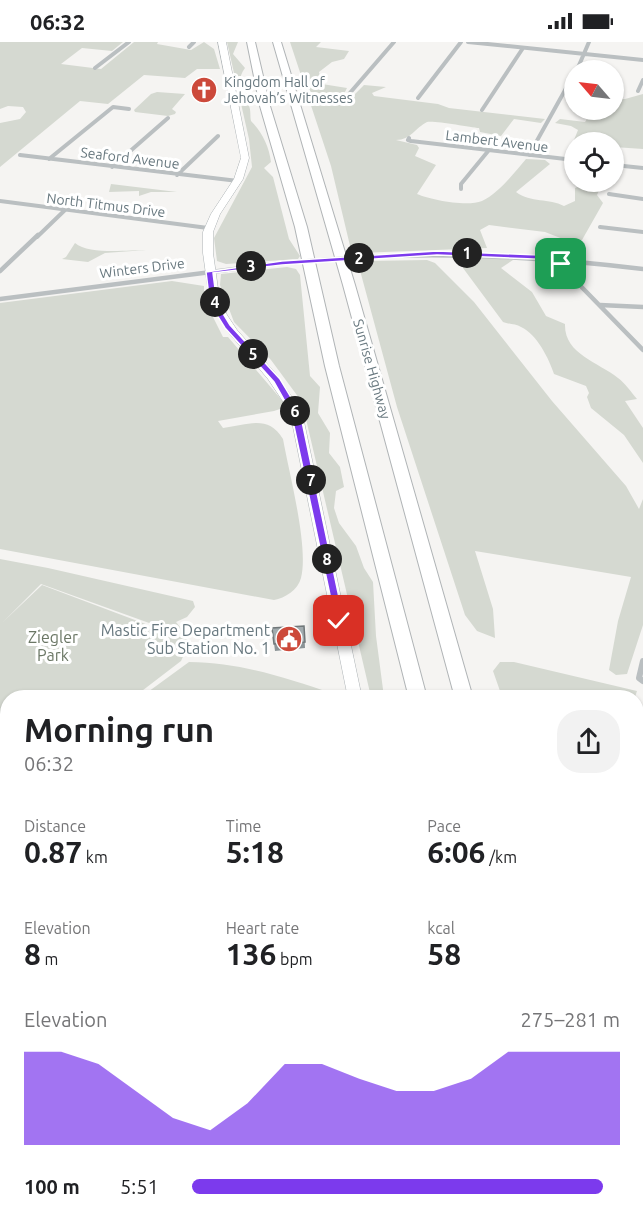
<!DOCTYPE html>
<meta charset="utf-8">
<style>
:root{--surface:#fff;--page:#f2f2f2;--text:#202124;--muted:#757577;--accent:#7c3aed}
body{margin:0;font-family:Ubuntu,sans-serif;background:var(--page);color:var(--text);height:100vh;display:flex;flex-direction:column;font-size:22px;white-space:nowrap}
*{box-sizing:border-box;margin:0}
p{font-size:20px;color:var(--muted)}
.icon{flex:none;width:33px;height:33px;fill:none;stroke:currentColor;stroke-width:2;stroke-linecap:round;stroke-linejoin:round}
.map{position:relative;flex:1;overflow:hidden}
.sheet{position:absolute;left:0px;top:648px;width:644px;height:532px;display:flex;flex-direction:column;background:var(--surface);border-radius:24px 24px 0 0;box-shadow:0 2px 4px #0004}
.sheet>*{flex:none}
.needle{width:39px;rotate:298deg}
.buttons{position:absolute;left:564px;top:18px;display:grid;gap:12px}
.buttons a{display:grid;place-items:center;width:60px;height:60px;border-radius:50%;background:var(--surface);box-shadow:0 2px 4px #0004;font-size:30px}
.pin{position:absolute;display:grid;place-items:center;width:51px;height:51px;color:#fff;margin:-26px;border-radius:12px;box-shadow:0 3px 9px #0006}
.km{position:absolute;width:30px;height:30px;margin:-15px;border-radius:50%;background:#222;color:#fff;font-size:16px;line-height:30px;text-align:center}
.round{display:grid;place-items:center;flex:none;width:63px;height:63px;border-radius:24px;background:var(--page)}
.headline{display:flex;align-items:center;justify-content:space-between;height:102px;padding:0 24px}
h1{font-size:33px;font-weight:700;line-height:45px}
.metrics{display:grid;grid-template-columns:repeat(3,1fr);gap:9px;height:102px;padding:6px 24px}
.metrics div{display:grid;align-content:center}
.metrics b{font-size:30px;font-weight:700}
.metrics small{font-size:16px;font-weight:400}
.metrics p{font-size:16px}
.chart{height:168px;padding:12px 24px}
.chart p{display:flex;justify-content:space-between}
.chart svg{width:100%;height:108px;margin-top:6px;fill:var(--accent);opacity:.7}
ul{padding:0 24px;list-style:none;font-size:20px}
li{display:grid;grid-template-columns:96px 72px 1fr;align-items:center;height:45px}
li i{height:15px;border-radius:8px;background:var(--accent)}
.status{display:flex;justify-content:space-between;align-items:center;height:42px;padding:0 30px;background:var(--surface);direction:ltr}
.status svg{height:16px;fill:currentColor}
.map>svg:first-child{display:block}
.green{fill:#d5d9d1}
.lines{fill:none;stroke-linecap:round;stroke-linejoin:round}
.secondary-casing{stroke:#adb3b6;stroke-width:1}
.highway-casing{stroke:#b0b4b6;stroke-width:2}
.street-far3{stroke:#babfc1;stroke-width:4}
.street-far2{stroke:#babfc1;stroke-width:4.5}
.street-far1{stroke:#babfc1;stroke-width:6}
.street{stroke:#babfc1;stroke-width:8}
.secondary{fill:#fff;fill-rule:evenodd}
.highway{fill:#fff;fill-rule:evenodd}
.street-bridge{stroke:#babfc1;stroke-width:4.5}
.wall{fill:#8b9396}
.building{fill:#a2abae;stroke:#71787a;stroke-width:1.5}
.route{fill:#7c3aed;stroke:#fff;stroke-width:1.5}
.labels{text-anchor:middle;stroke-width:6;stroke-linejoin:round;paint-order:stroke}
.far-poi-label{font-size:14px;fill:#68787f;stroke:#fff;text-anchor:start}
.far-street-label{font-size:14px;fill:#68787f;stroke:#fff}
.poi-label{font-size:16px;fill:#68787f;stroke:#fff;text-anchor:end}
.park-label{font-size:16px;fill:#6b7765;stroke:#fff}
</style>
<div class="status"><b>06:32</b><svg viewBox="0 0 49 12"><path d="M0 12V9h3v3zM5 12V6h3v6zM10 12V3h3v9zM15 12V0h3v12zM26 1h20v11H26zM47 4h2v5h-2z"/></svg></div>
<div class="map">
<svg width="643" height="1180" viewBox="0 0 643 1180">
<rect width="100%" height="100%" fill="#f5f4f2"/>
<path class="green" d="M0,0H123L112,9L82,6L61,22L101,27L134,0H158L157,2L191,8L204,0L214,7L220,27H197L185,36L144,33L108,62L80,59L0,125V81L20,77L26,70L23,65L8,64L0,67Z
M227,0H238L233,12L245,26C234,41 244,51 249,64C251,68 250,75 251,79C262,90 269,104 271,120L264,126L273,135L289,197L300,214L298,217L226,222L217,219L214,196L252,125L249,97Z
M290,0H321L316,5L349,9L344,17L332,20L319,30L322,42L347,46L344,52L354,53L364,43L386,45L372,51L374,54L438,62L449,66L545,77L541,81L514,77L501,94L480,90L479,86C470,85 432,78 427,80C415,86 411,98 396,98L417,103L419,106L415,114L436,123L417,152C431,158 467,165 482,159C499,151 514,131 526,117L545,118L550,122L516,150C531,161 549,156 564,164L575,159V146L589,140H599L601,144L597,153L603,161L582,198L563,197L545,190L489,183L480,188L487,206L359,211L351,208L331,124Z
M157,50L185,52L172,67L176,70L175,72L168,74L135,70L134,68L151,52Z
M643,52V107L614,105V100H577L574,98L578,88L571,84L555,81L560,77L585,80L593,68H614V57H625Z
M111,142L177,150H151L139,154V149L109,150Z
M75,201C89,213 128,208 146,208L105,211L88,220L62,217L66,215Z
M475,215L513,218L501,226L532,250L546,274L565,282C564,312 598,320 618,336C625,341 631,350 637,357L625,359L643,386V421L624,393L591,366L587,355L589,351L586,344L554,332C549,317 537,292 521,285C516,282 508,282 503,280L463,226L466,219Z
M427,218L435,221L474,260L552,359L626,444L639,467L643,457V583L627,632L616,633L609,628L618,579L631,535L475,509L493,567L495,596L477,589L465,573L397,365L358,221L367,219Z
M287,225L296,227L300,233L310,334L320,345L318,371L330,391L329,411L340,425L344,445L336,449L334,466L339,481L356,504L364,526L373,540L376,594L384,655H371L302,360L271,318L234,280L220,243L221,232Z
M172,239L204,244V257L223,295H228L286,363L283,366L274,369L218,379L223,386C248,383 268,372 283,397C289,431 309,505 301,536C298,548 285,556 274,558L0,507V261Z
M0,517L48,526L193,559L195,565L187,575L176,580L188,595L41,542L3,580L42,543L188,598L189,602L181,619L134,655L8,656L7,751L0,757Z
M189,620C242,621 284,635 334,652V655H141Z
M500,620H514L637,649L635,655H507L500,649L493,629Z
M636,684L643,686V978L636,977Z
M7,757V932L0,926V763Z
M636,1056L643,1080V1180H623L622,1173H636Z
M76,1173H229V1180H83Z
M329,1173H398L399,1180H249L258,1177L324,1176Z"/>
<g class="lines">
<defs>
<path id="secondary" d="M218,0H226L249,116L243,137L220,172L213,190V211L219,254L227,273L237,288L276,332L302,370L362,656H348L290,370L268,337L229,291L217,273L209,254L203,211V190L211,172L234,137L241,116Z
M420,1173H440L441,1180H421Z"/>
<path id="highway" d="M247,0H255L270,64L307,185L339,324L427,656H409L325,324L295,185L260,64Z
M273,0H281L355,243L473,656H455L343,243Z
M500,1173H524L526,1180H502Z
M570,1173H594L595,1180H571Z"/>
</defs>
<use href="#secondary" class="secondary-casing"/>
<use href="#highway" class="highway-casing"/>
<path class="street-far3" d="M468,0L643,18
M189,5L194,0
M95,26L129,0
M577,28L589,0
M638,49L643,38
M349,52L394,0
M418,56L461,0
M482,68L523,6
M409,96L408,98L411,99L574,118
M20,113L238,139
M529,113L574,32
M49,117L113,65L129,67
M614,123L643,126
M112,125L168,76
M177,133L218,94
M461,147V142L489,108
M609,152L643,157
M0,159L208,186
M600,185L643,190
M37,195L65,168"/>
<path class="street-far2" d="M366,215C459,210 551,216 643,227
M563,216L561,222L565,228L643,308
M0,229L38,193
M0,257L282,221
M600,263L643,265"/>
<path class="street-far1" d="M643,619L639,636L643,639"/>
<path class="street" d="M0,952L8,961
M0,1022L8,1023"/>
<use href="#secondary" class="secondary"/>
<use href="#highway" class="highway"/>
<path class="street-bridge" d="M282,221L366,215"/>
</g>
<path class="wall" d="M197,38L211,46V51L199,52Z
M304,584L305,606L275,609L272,586Z"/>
<path class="building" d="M209,37L211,46L199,47L197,38Z
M304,584L305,600L274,602L272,586Z"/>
<path class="route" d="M437,209L563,214L567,216L561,224L558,222L559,218L437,213L282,223L213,231L216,254L222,270L230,283L280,337L300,370L344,579L336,581L291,370L274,340L225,286L215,270L209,254L206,230L282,219Z"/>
<defs>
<symbol id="church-disc" viewBox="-11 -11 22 22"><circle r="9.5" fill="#cc493a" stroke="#fff"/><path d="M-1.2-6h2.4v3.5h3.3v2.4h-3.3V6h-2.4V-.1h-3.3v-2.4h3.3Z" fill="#fff"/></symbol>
<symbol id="civic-disc" viewBox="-11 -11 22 22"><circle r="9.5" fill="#cc493a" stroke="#fff"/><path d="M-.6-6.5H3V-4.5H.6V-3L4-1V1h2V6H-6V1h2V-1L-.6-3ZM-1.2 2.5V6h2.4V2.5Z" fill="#fff"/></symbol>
</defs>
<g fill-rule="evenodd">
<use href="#church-disc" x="189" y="33" width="30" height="30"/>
<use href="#civic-disc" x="274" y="582" width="30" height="30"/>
</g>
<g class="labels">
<g class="far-poi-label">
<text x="224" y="45">Kingdom Hall of<tspan x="224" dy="16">Jehovah’s Witnesses</tspan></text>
</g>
<g class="far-street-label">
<text transform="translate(497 99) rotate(7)" y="5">Lambert Avenue</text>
<text transform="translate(130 116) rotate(7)" y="5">Seaford Avenue</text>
<text transform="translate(106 163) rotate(7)" y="5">North Titmus Drive</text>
<text transform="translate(142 226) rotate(-7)" y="5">Winters Drive</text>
<text transform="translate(372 327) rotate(74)" y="5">Sunrise Highway</text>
</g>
<g class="poi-label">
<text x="270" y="594">Mastic Fire Department<tspan x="270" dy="18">Sub Station No. 1</tspan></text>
</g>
<g class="park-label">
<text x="53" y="601">Ziegler<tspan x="53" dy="18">Park</tspan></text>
</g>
</g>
</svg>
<div class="buttons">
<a><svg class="needle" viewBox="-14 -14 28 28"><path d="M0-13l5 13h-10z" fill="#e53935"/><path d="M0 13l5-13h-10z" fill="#757577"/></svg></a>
<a><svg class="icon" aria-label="locate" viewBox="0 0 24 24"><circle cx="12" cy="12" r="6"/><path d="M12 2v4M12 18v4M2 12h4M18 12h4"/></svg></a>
</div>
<div class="pin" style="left:561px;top:222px;background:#1e9e55"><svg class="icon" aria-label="arrive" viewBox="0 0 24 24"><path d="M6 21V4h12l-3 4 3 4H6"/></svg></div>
<div class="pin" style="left:339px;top:579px;background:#d93025"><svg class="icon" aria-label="check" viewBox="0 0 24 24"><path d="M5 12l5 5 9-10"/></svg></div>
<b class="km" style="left:467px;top:211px">1</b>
<b class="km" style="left:359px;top:216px">2</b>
<b class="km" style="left:251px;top:224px">3</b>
<b class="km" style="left:215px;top:260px">4</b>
<b class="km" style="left:253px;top:312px">5</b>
<b class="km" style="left:295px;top:369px">6</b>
<b class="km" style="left:311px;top:438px">7</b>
<b class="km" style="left:327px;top:517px">8</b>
<section class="sheet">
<div class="headline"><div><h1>Morning run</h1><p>06:32</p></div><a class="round"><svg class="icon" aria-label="share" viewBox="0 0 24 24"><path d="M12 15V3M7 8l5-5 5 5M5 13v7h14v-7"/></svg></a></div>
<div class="metrics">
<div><p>Distance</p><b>0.87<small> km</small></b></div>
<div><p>Time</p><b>5:18</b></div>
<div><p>Pace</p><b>6:06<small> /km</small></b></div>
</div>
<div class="metrics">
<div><p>Elevation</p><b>8<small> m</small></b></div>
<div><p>Heart rate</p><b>136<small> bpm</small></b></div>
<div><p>kcal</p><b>58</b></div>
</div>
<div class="chart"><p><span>Elevation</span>275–281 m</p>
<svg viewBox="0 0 160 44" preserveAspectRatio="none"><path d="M0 44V6L10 6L20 11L30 22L40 33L50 38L60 27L70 11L80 11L90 17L100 22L110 22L120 17L130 6L140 6L150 6L160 6V44z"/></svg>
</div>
<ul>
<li><b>100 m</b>5:51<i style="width:96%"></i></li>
</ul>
</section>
</div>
